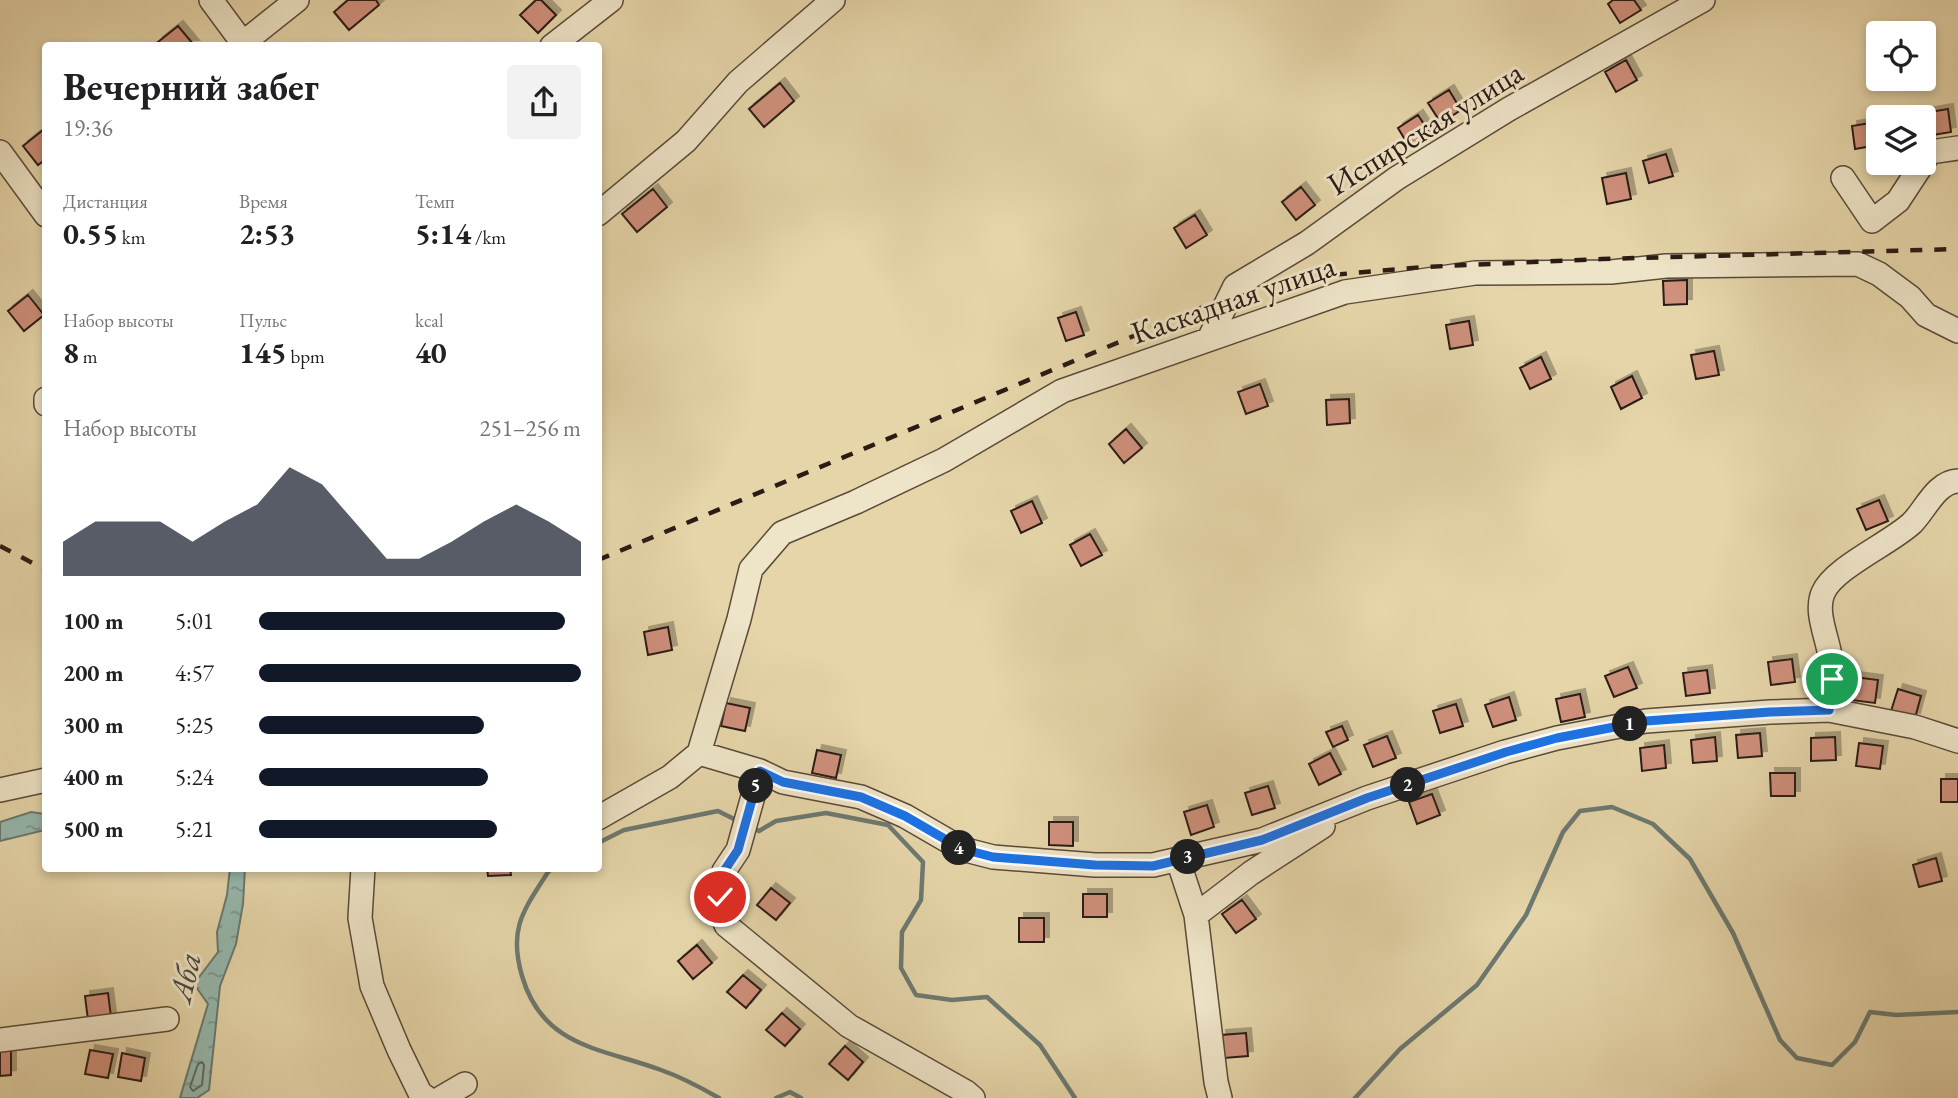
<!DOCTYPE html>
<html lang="ru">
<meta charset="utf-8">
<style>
:root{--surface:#fff;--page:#f2f2f2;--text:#202124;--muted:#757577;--accent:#111827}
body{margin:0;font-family:"EB Garamond",serif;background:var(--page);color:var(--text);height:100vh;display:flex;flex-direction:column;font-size:26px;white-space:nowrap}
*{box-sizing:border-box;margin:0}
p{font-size:23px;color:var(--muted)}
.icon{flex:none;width:38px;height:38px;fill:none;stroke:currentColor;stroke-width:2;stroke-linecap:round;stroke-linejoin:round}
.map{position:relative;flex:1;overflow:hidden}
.panel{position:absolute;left:42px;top:42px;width:560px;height:830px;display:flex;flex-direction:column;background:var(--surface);border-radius:7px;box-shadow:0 4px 10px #0003}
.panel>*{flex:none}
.controls{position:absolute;left:1866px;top:21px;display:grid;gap:14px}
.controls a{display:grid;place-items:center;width:70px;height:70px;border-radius:7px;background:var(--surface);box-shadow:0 4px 10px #0003;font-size:35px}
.pin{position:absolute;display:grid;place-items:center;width:60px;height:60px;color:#fff;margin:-30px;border:4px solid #fff;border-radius:50%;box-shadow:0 2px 7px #0007}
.km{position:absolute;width:35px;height:35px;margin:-18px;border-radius:50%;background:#222;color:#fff;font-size:19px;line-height:35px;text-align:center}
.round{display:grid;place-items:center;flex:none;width:74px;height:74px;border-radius:7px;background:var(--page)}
.headline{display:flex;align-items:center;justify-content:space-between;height:119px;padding:0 21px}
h1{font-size:38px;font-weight:700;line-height:52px}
.metrics{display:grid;grid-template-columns:repeat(3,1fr);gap:10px;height:119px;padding:7px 21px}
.metrics div{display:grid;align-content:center}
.metrics b{font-size:30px;font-weight:700}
.metrics small{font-size:19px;font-weight:400}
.metrics p{font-size:19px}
.chart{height:196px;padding:14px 21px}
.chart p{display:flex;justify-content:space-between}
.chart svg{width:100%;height:126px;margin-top:7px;fill:var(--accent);opacity:.7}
ul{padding:0 21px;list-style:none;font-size:23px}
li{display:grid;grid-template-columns:112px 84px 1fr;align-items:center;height:52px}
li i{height:18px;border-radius:9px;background:var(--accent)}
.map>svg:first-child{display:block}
.water{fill:url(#water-ripples);stroke:#6c7970;stroke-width:2}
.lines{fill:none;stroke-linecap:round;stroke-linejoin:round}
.shore{stroke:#616a60;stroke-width:2}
.stream{stroke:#6c7970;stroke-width:4.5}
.building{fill:#cf907c;stroke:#2c1b14;stroke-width:2;filter:url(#shadow)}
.minor-casing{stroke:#5a4a39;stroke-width:26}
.minor{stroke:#eee4c7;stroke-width:23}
.rail{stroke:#2c1b14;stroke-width:4.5;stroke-dasharray:12 12;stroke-linecap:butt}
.route-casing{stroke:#fff;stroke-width:14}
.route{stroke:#1a73e8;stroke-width:9}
.labels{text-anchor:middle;stroke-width:6;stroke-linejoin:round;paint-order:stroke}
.street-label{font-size:32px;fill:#2c1b14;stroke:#eee4c7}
.water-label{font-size:33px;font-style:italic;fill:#4c4a42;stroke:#eee4c7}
</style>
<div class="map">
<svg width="1958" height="1098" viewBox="0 0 1958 1098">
<defs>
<pattern id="water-ripples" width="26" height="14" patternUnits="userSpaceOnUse" patternTransform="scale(1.75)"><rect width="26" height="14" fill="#96b8ad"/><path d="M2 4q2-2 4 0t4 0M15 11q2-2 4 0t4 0" fill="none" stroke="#7b958c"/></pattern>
<filter id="shadow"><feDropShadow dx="5" dy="-5" stdDeviation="0" flood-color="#0004"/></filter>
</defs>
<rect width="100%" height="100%" fill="#e5d5a9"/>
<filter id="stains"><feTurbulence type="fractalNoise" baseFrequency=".00286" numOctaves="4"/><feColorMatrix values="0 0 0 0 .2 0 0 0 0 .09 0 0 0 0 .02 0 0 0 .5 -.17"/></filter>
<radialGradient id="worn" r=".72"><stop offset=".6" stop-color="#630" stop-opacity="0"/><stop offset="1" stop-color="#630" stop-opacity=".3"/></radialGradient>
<path class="water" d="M31,812L45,814V830L0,841V822Z
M230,868H245L243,904L236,944L220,986L209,1090L197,1098H180L208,1004L194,984L218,952L217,932L227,895Z"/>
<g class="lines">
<path class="shore" d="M202,1062L204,1065L202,1085L193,1091L190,1087L198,1064Z"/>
<path class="stream" d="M751,827L759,831L776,821L826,813L888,825L923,862L921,900L902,932L901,968L916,995L952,1000L987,997L1040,1045L1075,1098
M598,843L624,830L718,811L740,822
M554,868L548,872C524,910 508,928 522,976C543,1048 602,1048 661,1070C681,1077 700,1087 719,1098
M776,1098L790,1092L801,1098
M1355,1098L1400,1049L1477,985L1526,915L1563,832L1580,811L1612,807L1653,824L1690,859L1733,933L1780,1040L1797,1058L1832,1065L1855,1042L1870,1012L1896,1015L1958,1012"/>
</g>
<path class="building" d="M348,0H376L379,5L349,30L334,12Z
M536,0H541L556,15L538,33L520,15Z
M1613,0H1634L1641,10L1620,23L1608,4Z
M178,26L194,45L161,46L158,42Z
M1626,60L1637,80L1616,92L1605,72Z
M780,83L794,101L764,127L749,109Z
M1449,90L1461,110L1441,123L1428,103Z
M1948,109L1951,132L1927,136L1924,113Z
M1418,115L1431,135L1410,148L1398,128Z
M1876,122L1878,145L1855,149L1852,126Z
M43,130L46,134V159L38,165L23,146Z
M1666,154L1673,176L1649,183L1643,161Z
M1626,173L1631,199L1607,204L1602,178Z
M1301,187L1315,205L1296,220L1282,202Z
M653,189L667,207L637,232L622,214Z
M1195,215L1207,235L1186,248L1174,228Z
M1687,280V304L1664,305L1663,281Z
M28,295L44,315L24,331L8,311Z
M1076,312L1084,335L1066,341L1058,318Z
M1469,321L1473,345L1450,349L1446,325Z
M1714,351L1719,375L1696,379L1691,355Z
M1541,357L1551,379L1530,389L1520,368Z
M1632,376L1642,398L1621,409L1611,387Z
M1260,384L1268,406L1246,414L1238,392Z
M1349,399L1350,423L1327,425L1326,400Z
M1126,429L1142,448L1124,463L1109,444Z
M1879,500L1888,521L1866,530L1857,509Z
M1032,501L1042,523L1021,533L1011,511Z
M1090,534L1102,555L1081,566L1070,545Z
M668,627L672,650L648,655L644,632Z
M1792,659L1795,682L1771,685L1768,662Z
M1628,667L1637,688L1614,697L1605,676Z
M1707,670L1710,693L1686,696L1683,673Z
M1854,677L1878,680L1875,703L1851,700Z
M1898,689L1921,696L1915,718L1891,711Z
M1580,694L1585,717L1561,722L1556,699Z
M1509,697L1516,720L1493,727L1485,705Z
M726,703L750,708L745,731L721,726Z
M1456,704L1463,726L1440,733L1433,711Z
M1342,726L1348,740L1333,747L1326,732Z
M1760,733L1762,756L1738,758L1736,735Z
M1387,736L1396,758L1373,767L1364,745Z
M1715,737L1717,761L1693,763L1691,740Z
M1835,737L1836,760L1811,761V738Z
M1859,743L1883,746L1880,769L1856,766Z
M1664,745L1666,768L1642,771L1640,748Z
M817,750L841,755L836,778L812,773Z
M1330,753L1341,774L1319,785L1309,764Z
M1770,773H1795V796H1771Z
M1941,779H1958V802H1941Z
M1268,786L1275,808L1252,815L1245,793Z
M1432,794L1440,815L1417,824L1409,802Z
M1207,805L1214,827L1191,835L1184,812Z
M1049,822H1073V846L1049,845Z
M1936,858L1942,881L1919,887L1913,865Z
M487,868H510L511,875L488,876Z
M771,888L790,903L776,920L757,905Z
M1083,894H1107V917H1083Z
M1242,900L1256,919L1236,933L1222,914Z
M1019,918H1044V942H1019Z
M697,945L712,963L693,979L678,961Z
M743,975L761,990L746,1008L727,992Z
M108,993L111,1017L88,1020L85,996Z
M782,1013L800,1029L785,1046L766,1030Z
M1246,1033L1248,1056L1224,1058L1221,1035Z
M845,1046L863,1062L848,1080L829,1064Z
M90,1050L113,1054L108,1078L85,1074Z
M0,1051H11V1075L0,1076Z
M122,1053L145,1058L141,1081L118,1077Z"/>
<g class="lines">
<defs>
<path id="minor" d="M211,0L245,46
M243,43L297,0
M552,46L611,0
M0,152L46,215
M1923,162L1930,152L1958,148
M1843,178L1872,221L1898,201L1923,163
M598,214L686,141L738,82L833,0
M1209,339L1235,286L1307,243L1397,178L1509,109L1703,0
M46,399V404
M1829,710C1831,692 1832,674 1830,656C1827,636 1815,612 1823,593C1833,568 1891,543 1912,523C1926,509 1936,482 1958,481
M699,753L739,619L751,569L782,533L856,502L944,460L1062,391L1345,292L1475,273L1611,272L1666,266L1858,264L1879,274L1910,297L1926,315L1958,331
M760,771L783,782L861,797L905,816L962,849L993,857L1095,865H1153L1262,840L1367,798L1505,752L1557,738L1646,721L1770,712L1829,710L1915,727L1958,741
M0,790L46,780
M598,818L670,777L699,753L760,771L738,850L724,871L720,897L721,911L726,925L849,1026L966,1092L973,1098
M1178,860L1196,915L1216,1082L1220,1098
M363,868L360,918L372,986L399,1050L420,1093L427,1098
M1196,915L1251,873L1323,826
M0,1040L167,1019
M441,1098L465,1084"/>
</defs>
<use href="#minor" class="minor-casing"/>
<use href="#minor" class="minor"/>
<path class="rail" d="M0,546L46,570
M598,560L1203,307L1308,277L1423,267L1602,259L1958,249"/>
</g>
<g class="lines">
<defs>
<path id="route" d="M720,897L724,871L738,850L760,771L783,782L861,797L905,816L962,849L993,857L1095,865L1153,866L1262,840L1367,798L1506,752L1557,738L1646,721L1770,712L1829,710L1832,679"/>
</defs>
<use href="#route" class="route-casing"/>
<use href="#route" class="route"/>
</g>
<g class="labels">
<g class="street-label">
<text transform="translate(1425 128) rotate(-32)" y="11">Испирская улица</text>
<text transform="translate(1233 299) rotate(-19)" y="11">Каскадная улица</text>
</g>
<g class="water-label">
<text transform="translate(184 977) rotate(-77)" y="12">Аба</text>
</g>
</g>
<rect width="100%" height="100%" filter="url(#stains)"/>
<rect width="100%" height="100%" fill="url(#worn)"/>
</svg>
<div class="controls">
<a><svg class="icon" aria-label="locate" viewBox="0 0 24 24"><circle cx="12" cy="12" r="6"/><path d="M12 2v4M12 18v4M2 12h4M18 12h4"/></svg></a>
<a><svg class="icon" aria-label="layers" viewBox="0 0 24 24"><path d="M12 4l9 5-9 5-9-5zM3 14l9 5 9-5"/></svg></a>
</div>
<div class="pin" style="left:1832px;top:679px;background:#1e9e55"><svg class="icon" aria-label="arrive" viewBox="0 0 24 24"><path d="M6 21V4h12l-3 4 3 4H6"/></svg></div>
<div class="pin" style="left:720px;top:897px;background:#d93025"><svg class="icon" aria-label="check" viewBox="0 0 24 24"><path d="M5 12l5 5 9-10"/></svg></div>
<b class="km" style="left:1630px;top:724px">1</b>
<b class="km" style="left:1408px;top:785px">2</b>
<b class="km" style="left:1188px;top:857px">3</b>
<b class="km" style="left:959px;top:848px">4</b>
<b class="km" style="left:756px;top:786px">5</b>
<section class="panel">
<div class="headline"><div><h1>Вечерний забег</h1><p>19:36</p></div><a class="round"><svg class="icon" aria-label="share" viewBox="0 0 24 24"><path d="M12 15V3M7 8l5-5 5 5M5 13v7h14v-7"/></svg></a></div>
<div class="metrics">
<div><p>Дистанция</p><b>0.55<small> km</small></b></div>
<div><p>Время</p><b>2:53</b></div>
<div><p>Темп</p><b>5:14<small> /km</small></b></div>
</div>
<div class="metrics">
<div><p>Набор высоты</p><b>8<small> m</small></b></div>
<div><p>Пульс</p><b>145<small> bpm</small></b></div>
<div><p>kcal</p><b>40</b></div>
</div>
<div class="chart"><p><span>Набор высоты</span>251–256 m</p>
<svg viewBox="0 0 160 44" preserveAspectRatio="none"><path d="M0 44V32L10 25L20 25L30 25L40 32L50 25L60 19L70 6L80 12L90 25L100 38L110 38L120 32L130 25L140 19L150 25L160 32V44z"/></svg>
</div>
<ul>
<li><b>100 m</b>5:01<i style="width:95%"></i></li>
<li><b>200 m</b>4:57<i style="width:100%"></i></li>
<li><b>300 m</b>5:25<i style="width:70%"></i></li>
<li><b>400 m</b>5:24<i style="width:71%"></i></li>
<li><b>500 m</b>5:21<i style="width:74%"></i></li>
</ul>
</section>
</div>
